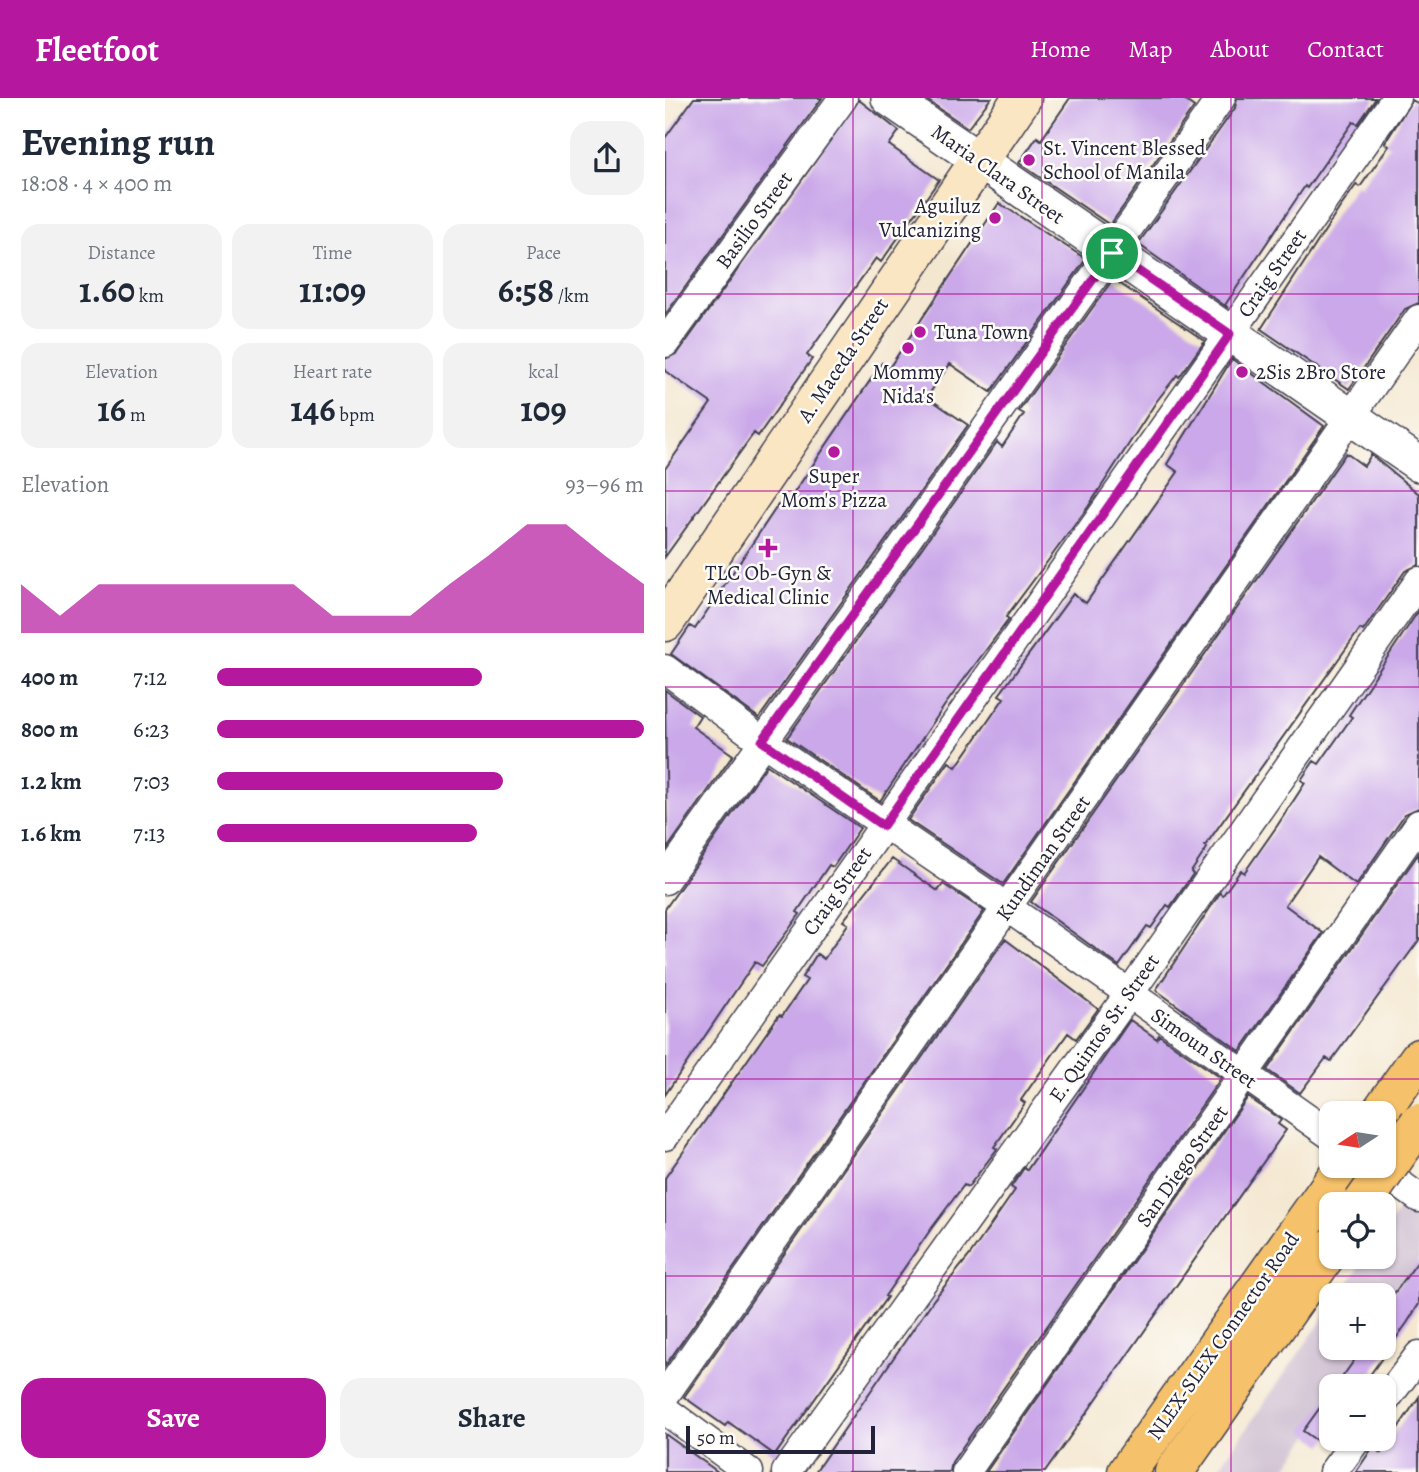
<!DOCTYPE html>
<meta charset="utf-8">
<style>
:root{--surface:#fff;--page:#f2f2f3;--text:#1f2937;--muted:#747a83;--accent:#b5179e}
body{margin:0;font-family:Alegreya,serif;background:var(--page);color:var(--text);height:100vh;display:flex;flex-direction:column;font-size:26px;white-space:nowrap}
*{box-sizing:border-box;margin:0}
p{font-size:23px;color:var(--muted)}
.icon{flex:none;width:38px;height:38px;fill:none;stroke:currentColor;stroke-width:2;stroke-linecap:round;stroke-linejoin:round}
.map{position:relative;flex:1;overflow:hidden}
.panel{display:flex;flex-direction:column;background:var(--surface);width:665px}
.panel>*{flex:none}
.needle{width:46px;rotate:258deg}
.controls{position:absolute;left:654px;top:1003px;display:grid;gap:14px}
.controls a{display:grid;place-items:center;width:77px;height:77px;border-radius:14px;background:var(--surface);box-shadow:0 2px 5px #0004;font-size:35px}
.scale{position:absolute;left:21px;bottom:18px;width:189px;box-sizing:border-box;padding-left:7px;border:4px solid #22223b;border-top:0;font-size:19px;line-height:24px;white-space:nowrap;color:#22223b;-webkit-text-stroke:5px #fdfcf7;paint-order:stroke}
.pin{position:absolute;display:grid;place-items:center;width:60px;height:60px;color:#fff;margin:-30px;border:4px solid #fff;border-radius:50%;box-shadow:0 2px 7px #0007}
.round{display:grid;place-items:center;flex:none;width:74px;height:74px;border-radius:21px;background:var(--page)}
.overview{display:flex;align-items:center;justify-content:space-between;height:119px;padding:0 21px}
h1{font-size:38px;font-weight:700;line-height:52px}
.figures{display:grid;grid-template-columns:repeat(3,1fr);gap:10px;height:119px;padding:7px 21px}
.figures div{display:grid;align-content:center;border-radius:18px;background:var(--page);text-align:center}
.figures b{font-size:35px;font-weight:700}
.figures small{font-size:19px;font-weight:400}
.figures p{font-size:19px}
.chart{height:196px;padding:14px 21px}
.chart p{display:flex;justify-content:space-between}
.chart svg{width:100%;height:126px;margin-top:7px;fill:var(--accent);opacity:.7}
.action{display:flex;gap:14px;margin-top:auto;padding:14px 21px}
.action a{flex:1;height:80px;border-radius:21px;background:var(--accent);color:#fff;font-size:28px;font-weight:700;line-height:80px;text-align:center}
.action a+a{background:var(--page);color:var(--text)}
ul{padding:0 21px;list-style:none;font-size:23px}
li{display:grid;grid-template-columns:112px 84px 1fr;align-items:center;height:52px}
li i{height:18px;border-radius:9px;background:var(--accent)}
header{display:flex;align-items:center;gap:42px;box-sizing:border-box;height:98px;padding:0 35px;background:var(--accent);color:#fff}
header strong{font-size:33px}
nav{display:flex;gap:38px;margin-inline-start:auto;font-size:24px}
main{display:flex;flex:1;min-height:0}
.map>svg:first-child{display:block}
.industrial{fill:#cebed0}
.building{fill:#caa8e9}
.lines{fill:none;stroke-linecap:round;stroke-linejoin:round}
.minor-casing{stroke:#424051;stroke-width:31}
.tertiary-casing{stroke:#424051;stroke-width:38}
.secondary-casing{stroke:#424051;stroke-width:41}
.motorway-casing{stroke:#424051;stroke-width:41}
.minor{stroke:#fff;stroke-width:28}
.tertiary{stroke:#fff;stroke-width:35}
.secondary{stroke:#fbe6c4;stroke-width:38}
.motorway{stroke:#f5c16b;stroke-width:38}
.motorway-bridge-casing{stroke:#424051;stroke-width:41;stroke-linecap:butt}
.motorway-bridge{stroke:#f5c16b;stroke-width:38}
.route-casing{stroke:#fff;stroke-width:14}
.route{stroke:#b5179e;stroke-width:9}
.grid{fill:none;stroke:#b5179e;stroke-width:2;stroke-opacity:0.55}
.poi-dot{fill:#b5179e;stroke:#fdfcf7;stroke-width:2.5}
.labels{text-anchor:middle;stroke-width:5;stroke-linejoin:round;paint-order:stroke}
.poi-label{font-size:21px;fill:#22223b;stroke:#fdfcf7;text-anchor:start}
.street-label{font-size:21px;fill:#22223b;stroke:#fdfcf7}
</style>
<header>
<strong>Fleetfoot</strong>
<nav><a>Home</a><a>Map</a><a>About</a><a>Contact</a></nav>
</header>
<main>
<section class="panel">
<div class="overview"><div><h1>Evening run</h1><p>18:08 · 4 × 400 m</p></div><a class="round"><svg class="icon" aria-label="share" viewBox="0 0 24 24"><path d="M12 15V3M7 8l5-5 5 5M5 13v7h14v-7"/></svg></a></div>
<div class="figures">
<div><p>Distance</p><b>1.60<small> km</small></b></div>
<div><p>Time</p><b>11:09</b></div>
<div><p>Pace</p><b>6:58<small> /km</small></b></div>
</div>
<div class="figures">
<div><p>Elevation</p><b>16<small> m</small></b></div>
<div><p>Heart rate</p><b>146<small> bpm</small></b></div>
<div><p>kcal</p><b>109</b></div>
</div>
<div class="chart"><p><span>Elevation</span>93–96 m</p>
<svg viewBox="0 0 160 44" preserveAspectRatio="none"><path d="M0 44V27L10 38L20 27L30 27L40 27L50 27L60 27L70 27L80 38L90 38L100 38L110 27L120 17L130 6L140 6L150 17L160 27V44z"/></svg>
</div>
<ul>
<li><b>400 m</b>7:12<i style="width:62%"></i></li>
<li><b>800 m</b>6:23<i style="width:100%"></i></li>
<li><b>1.2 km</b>7:03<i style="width:67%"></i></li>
<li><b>1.6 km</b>7:13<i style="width:61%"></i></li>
</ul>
<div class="action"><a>Save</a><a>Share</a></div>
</section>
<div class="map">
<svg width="754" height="1374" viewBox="0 0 754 1374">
<rect width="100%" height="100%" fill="#fdfcf7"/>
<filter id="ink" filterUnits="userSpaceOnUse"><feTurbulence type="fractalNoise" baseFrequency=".0143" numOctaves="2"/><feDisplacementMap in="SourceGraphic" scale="14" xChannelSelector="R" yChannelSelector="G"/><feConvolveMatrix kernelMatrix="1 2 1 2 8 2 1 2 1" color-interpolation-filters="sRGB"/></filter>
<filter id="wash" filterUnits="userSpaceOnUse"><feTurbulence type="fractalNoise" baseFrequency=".00686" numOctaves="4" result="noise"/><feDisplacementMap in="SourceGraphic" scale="28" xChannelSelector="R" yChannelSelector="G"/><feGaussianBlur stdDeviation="1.57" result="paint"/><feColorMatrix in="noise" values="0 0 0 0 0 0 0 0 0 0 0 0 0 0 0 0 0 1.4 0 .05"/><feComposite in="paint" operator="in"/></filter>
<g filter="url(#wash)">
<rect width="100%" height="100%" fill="#f4e7d0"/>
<path class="industrial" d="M754,1084V1180L719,1230V1197H675L702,1159L719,1158V1133Z
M667,1208V1250H706L679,1288H667V1305L618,1374H551Z"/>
<g id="blocks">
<path class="building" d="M29,0H157L0,217V40Z
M259,0H326L303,30Z
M405,0H517L529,9L445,127L354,65L372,39L376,42Z
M572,0H711L693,26L688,24L642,90L640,88L560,207L563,210L473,146L570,10Z
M194,2L234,33L224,47L274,82L216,164L211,160L142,257L147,261L93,338L89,335L0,459V371L46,305L0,273V261L13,255Z
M747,2L754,6V205L740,211L684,291L596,231L674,111L691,87L695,89L724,48L720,45Z
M334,105L421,161L326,294L285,266L262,299L303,327L94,620L6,556L25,528L30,531L113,407L118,411L217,265L224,270Z
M448,181L540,243L514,279L512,277L491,304L423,409L341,519L344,521L280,607L215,703L122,640L332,344L337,349L359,316L354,313Z
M567,261L659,328L338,786L243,722L284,664L291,669L339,600L334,597L408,496L421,505L513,374L502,366Z
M681,355L699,368L706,357L754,396V467L740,473L698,533L695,531L540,748L542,750L526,774L528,776L505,809L502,807L486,830L482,828L454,868L366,804Z
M754,512V710L740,716L691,787L653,759L620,807L658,835L575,953L491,892L555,795L558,797L576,772L579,775L612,728L640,685L636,682L649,663L654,666L687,619L684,617Z
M0,592L35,618L28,629L68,657L2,751Z
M102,667L195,730L168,769L164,767L132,814L135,816L97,868L90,864L0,997V811Z
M754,755V842L666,963L661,960L635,995L602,972Z
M227,761L273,793L278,786L319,813L0,1268V1080L114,917L117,918L142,882L137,879L152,856L159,861L183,826L178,823Z
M340,841L433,911L411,941L403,935L356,1002L360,1005L329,1049L332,1051L303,1089L299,1087L266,1131L220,1198L222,1199L110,1357L63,1324L60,1328L19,1299Z
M465,922L492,941L494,937L556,980L287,1364L285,1374H150L269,1201L305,1157L350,1092L346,1089L359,1070L362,1072Z
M583,999L616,1022L613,1026L621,1032L380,1374H321Z
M754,1162V1206L742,1225L697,1288H671L698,1250H719V1209Z
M667,1293V1335L658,1347L638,1333Z
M754,1299V1374H691L708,1349L716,1355Z
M0,1336L53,1374H0Z"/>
</g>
</g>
<g filter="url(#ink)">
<use href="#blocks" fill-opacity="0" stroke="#424051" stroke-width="2"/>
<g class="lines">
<defs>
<path id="minor" d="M0,245L178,0
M0,571L97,643L343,810L667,1038
M0,782L556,0
M0,1038L731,0
M710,1068L754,1100
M0,1297L754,221
M719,1304L754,1257
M0,1312L84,1374
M121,1374L464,896L754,483
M301,1374L754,726
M668,1374L693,1340"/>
<path id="tertiary" d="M224,0L754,366"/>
<path id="secondary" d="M0,524L357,0"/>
<path id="motorway" d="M715,1015L754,960
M462,1374L679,1068
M509,1374L667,1149"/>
</defs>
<use href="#minor" class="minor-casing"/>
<use href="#tertiary" class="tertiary-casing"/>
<use href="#secondary" class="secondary-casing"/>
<use href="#motorway" class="motorway-casing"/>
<use href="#minor" class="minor"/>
<use href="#tertiary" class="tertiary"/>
<use href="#secondary" class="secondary"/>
<use href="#motorway" class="motorway"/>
<defs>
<path id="motorway-bridge" d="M697,1106L754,1025"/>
</defs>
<use href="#motorway-bridge" class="motorway-bridge-casing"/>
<use href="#motorway-bridge" class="motorway-bridge"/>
</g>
</g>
<g class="lines" filter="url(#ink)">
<defs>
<path id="route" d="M447,155L565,236L218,728L97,643Z"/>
</defs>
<use href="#route" class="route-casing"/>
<use href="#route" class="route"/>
</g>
<path class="grid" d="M188,0V1374M377,0V1374M566,0V1374M0,196H754M0,393H754M0,589H754M0,785H754M0,981H754M0,1178H754"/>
<g class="poi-dot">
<circle cx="364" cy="62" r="7"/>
<circle cx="330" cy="120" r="7"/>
<circle cx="255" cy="234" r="7"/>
<circle cx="243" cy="250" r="7"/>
<circle cx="577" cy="274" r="7"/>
<circle cx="169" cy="354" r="7"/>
<path d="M99.5 439.5h7v7h7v7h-7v7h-7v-7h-7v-7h7z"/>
</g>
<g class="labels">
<g class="poi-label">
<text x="378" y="57">St. Vincent Blessed<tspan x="378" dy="24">School of Manila</tspan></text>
<text x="316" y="115" text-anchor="end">Aguiluz<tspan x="316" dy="24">Vulcanizing</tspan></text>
<text x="269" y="241">Tuna Town</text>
<text x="243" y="281" text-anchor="middle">Mommy<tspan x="243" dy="24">Nida's</tspan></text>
<text x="591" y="281">2Sis 2Bro Store</text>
<text x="169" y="385" text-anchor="middle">Super<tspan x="169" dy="24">Mom's Pizza</tspan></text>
<text x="103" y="482" text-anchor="middle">TLC Ob-Gyn &amp;<tspan x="103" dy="24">Medical Clinic</tspan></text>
</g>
<g class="street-label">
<text transform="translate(333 76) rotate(35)" y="7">Maria Clara Street</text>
<text transform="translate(89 122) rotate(-54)" y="7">Basilio Street</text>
<text transform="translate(607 175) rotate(-55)" y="7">Craig Street</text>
<text transform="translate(178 262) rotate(-56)" y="7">A. Maceda Street</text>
<text transform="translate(378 760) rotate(-55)" y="7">Kundiman Street</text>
<text transform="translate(172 793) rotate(-55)" y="7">Craig Street</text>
<text transform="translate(439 930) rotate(-55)" y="7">E. Quintos Sr. Street</text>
<text transform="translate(539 950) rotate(35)" y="7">Simoun Street</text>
<text transform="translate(517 1068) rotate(-55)" y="7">San Diego Street</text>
<text transform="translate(558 1238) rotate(-55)" y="7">NLEX-SLEX Connector Road</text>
</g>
</g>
</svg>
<div class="controls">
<a><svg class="needle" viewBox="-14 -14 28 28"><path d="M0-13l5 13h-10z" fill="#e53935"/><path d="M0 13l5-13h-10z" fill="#747a83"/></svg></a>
<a><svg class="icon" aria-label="locate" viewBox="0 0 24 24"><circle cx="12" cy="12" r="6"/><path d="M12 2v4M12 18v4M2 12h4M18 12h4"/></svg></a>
<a>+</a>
<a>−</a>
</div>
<div class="scale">50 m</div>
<div class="pin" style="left:447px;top:155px;background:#1e9e55"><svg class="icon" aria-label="arrive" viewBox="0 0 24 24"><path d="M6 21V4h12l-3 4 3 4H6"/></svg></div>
</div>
</main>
